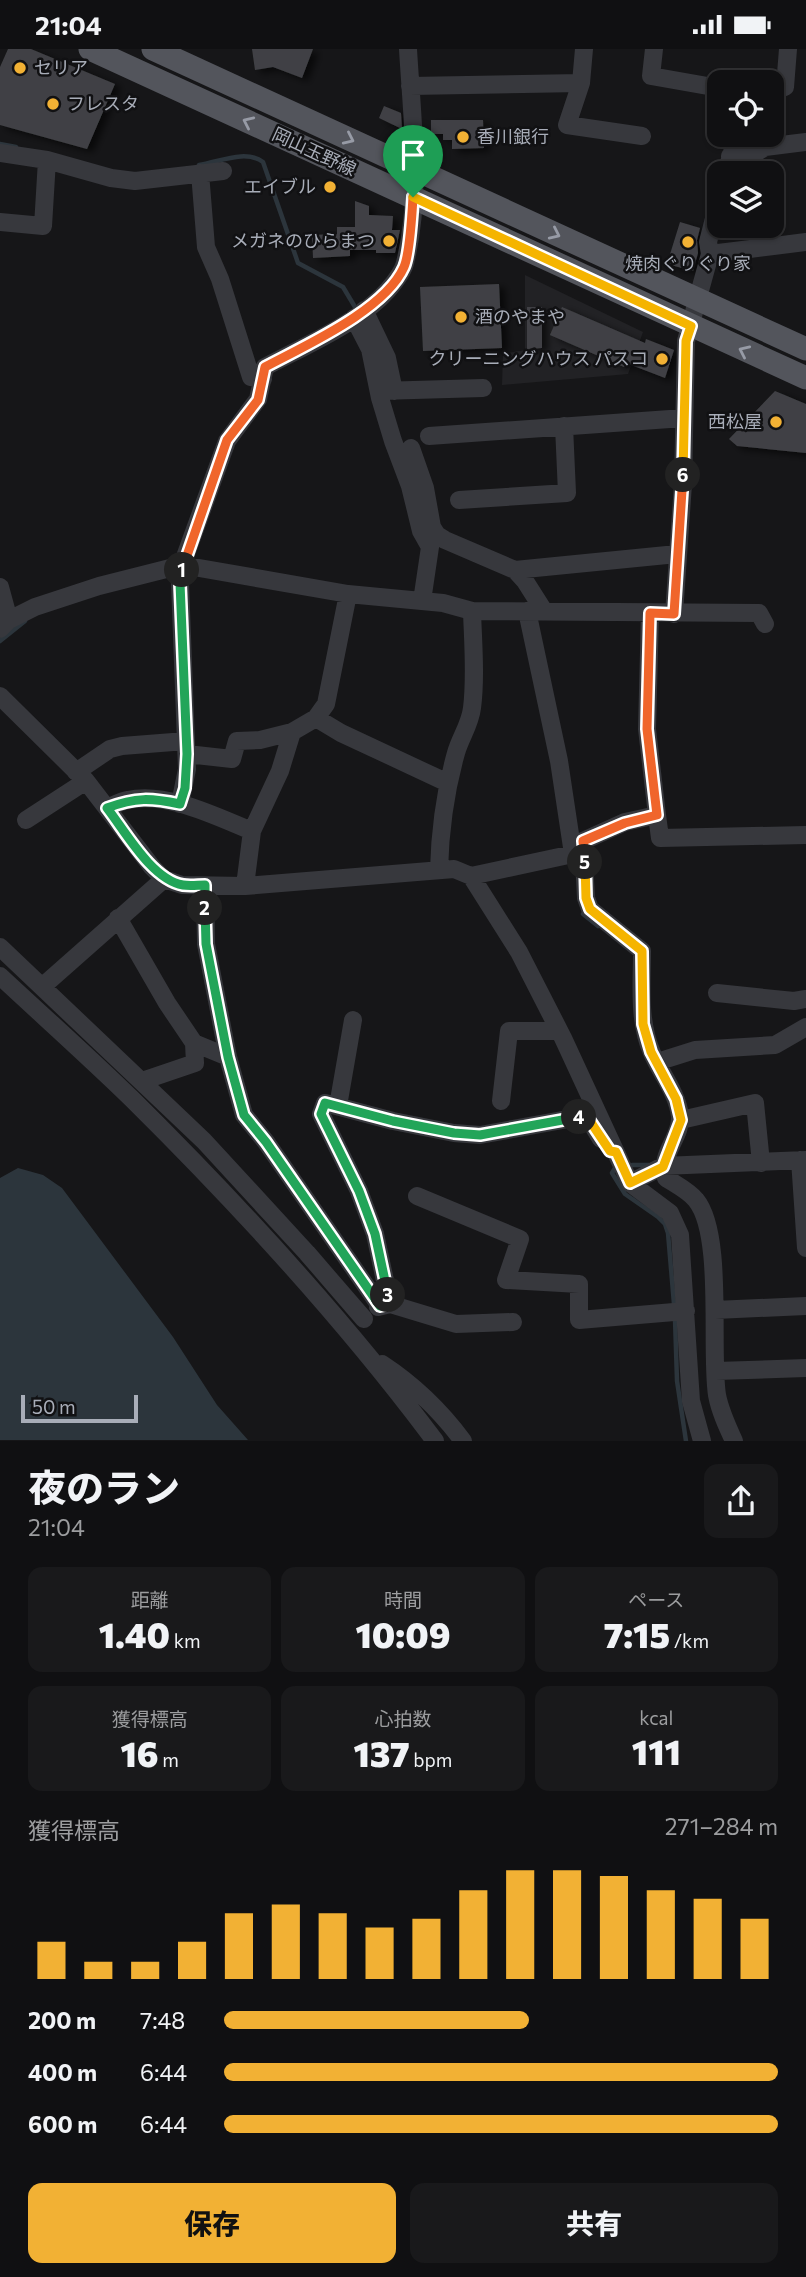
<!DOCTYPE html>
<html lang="ja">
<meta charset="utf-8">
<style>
:root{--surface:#101012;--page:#19191b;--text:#f1f3f6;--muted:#9c9d9f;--line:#303032;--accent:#f2b134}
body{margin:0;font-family:Commissioner,"Noto Sans JP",sans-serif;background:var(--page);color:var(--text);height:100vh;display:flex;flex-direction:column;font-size:26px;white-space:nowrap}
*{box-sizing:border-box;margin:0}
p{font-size:23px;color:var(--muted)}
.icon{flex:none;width:38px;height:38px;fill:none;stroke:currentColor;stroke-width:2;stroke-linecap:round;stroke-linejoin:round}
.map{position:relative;height:1392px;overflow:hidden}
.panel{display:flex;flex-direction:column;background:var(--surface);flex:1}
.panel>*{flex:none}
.controls{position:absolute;left:707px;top:21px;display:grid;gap:14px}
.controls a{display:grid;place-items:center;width:77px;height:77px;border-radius:14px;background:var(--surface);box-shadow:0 2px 5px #0004,0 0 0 2px var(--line);font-size:35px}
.scale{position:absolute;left:21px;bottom:18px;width:117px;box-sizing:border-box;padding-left:7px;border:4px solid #a8adb8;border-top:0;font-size:19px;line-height:24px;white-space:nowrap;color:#a8adb8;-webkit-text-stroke:5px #111113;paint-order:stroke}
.pin{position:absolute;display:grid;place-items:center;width:60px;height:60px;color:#fff;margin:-72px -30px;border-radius:50% 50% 50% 0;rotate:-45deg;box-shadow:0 0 7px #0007}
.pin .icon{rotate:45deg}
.km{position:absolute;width:35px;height:35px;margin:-18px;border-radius:50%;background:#222;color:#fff;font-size:19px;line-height:35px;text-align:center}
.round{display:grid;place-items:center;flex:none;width:74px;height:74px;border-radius:14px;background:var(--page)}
.overview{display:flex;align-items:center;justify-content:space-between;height:119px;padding:0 28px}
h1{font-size:38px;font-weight:800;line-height:52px}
.stats{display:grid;grid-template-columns:repeat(3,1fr);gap:10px;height:119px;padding:7px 28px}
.stats div{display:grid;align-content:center;border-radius:14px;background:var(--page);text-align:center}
.stats b{font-size:35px;font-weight:800}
.stats small{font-size:19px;font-weight:400}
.stats p{font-size:19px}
.chart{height:196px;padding:14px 28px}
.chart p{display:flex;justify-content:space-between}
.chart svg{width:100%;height:126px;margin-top:7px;stroke:var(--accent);stroke-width:6}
.cta{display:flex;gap:14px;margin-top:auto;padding:14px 28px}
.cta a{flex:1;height:80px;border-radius:14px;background:var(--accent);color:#111;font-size:28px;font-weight:800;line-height:80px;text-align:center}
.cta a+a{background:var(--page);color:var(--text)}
ul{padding:0 28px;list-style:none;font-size:23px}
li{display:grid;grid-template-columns:112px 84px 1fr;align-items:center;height:52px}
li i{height:18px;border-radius:9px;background:var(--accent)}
.status{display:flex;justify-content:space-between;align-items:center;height:49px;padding:0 35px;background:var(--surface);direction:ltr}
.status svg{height:19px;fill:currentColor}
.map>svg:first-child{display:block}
.built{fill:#222225}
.water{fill:#2c353c}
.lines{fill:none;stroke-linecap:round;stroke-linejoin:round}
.stream{stroke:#2c353c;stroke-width:4.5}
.building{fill:#404145;filter:url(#shadow)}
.minor{stroke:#37383d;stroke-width:18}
.major{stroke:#53555c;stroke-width:23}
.oneway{stroke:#979ba6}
.split-1-casing{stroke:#fff;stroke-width:14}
.split-2-casing{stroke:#fff;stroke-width:14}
.split-3-casing{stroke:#fff;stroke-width:14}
.split-4-casing{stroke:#fff;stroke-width:14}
.split-5-casing{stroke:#fff;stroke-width:14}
.split-6-casing{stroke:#fff;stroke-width:14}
.split-7-casing{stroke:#fff;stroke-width:14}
.split-1{stroke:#f0652b;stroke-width:9}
.split-2{stroke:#22a559;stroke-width:9}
.split-3{stroke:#22a559;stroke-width:9}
.split-4{stroke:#22a559;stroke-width:9}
.split-5{stroke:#f5b400;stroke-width:9}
.split-6{stroke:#f0652b;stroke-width:9}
.split-7{stroke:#f5b400;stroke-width:9}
.poi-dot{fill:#f2b134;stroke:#111113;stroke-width:2.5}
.labels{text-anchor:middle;stroke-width:5;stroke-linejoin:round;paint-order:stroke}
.poi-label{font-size:18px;fill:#a8adb8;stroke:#111113;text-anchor:start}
.street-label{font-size:18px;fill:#a8adb8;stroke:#111113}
</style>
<div class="status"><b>21:04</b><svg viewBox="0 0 49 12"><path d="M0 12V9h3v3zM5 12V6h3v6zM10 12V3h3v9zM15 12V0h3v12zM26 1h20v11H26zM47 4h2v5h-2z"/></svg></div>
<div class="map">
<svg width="806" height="1392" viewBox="0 0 806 1392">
<defs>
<filter id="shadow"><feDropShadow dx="6" dy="3.5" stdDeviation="3.5" flood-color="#0009"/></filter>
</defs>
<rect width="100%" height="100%" fill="#161618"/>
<path class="built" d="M525,226L643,283L628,325L502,336L503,305L525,301Z"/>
<path class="water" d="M18,1119L43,1126L62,1139L173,1288L217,1356L248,1391H0V1129Z"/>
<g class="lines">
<path class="stream" d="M0,95L16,98
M199,116C219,113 246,100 263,113L298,214L343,238L358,263
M0,592L25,572
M583,865L598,877
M632,1116H649
M615,1119L612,1124L625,1145L658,1168L665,1175L668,1184L674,1255
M675,1270L677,1332L686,1392"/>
</g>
<path class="building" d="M8,0H31L115,35L87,100L0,76V18Z
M252,0H313L302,29L273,18L255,21Z
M384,57L401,64L402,80L379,69Z
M431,71H483L484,99L452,100V91H443V85H431Z
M355,152L369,157V166L393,167L392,181H400L395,204H376V201H350V207L313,209L312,186L337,185V178H355Z
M680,173L700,179L697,191L698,204L693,222L667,215Z
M499,235L502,299L423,302L420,238Z
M527,258H542V299L527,300Z
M562,258L645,294L646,290L674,301L665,329L626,314L624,318L550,286Z
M775,342L806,355V404L737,397L729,390Z"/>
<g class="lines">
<path class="minor" d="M584,0L581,34L567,76L642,87
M654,0L651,27L719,39
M410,37L581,34
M772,40L785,38L788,0
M0,104L47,111L111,129L135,132L223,122
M730,107L757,103L765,98L806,93
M200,124L206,198L220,230L251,328L263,330
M726,124L737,86
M0,173L43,177L47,111
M710,205L708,193L719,150
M364,261L387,309L394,342
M354,269L370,300L380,349L393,392L410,437L421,482L430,498L422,552
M379,342L483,339
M429,387L684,369
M411,399L425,439L432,478L437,486L445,491L515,521L525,532L544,562
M459,451L567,444L564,377
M515,521L677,505
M0,538L9,571
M527,562L559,712L573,805
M650,564L647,680L657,766
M674,565L683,435L686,292L710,205L806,193
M0,580L9,571L35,558L99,537L182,516L348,545L443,554L472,562L759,564L765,575
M0,647L86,732L152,818L164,830L182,836L245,837L454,820L471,827L573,805L583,792L625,773L657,766L660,789L806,786
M316,669L341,684L448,734
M187,705L232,710L237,692L260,691L292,683
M76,723L110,700L122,697L186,692
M180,755L187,720L180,534L182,516L227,392L258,350L265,318C304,297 359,274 388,241C394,234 403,223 405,214C422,145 412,70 408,0
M107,759C114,756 121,752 128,751C166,742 217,768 252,782
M26,771L86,732
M583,792L586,849L590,860L642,902C642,936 638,972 652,1004C661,1025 677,1043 680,1067C682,1088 659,1104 666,1129C675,1135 689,1142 696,1151C724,1185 710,1301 717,1346C720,1362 727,1377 734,1392
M439,821C440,781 445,743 456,704C460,689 470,676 472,659C476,628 473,594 472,562
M471,827L519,903L563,989L630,1134L670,1164L680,1186L691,1352L702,1392
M205,837L206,895L228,1008L244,1066L266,1093L380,1257
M245,837L252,782L280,722L292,683L316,669L326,655L348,545
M118,869L167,954L194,994L228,1008
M0,898L204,1092L307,1204L364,1270
M0,927C44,968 89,1008 132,1050C240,1157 344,1270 435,1392
M43,937L164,830
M717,944L794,952L806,950
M657,1013L695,1001L775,996L806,978
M142,1032L195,1014L194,994
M501,1052L509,982H559
M338,1057L353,971
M681,1071L755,1054L761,1114
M800,1111L806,1199
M630,1134L663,1117L806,1111
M417,1147L520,1190L506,1231L579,1235V1271L686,1262
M390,1255L375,1185L359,1142L321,1065L325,1054L393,1072L454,1084L480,1086L579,1068L590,1072L601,1090
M378,1258L390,1255L456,1275L513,1273
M715,1261L806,1257
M382,1315C414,1336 440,1361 463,1392
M716,1322L806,1319"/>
<path class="major" d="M90,0L806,329
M153,0L806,300"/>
</g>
<defs><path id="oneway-chevron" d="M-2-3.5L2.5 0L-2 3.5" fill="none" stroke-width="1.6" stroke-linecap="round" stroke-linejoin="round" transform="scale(1.75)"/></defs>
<g class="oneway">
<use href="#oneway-chevron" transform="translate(248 73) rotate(-155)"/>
<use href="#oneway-chevron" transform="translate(349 90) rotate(25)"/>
<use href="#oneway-chevron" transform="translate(555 185) rotate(25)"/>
<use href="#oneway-chevron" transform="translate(744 302) rotate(-155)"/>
</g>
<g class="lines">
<defs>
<path id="split-1" d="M182,521L227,391L258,351L265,318C306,296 385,261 404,218C410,204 412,165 413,148"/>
<path id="split-2" d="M182,521L180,534L187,705L185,739L180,755C151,749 136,748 107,759C125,782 152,831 183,836C190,837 198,836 205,836V859"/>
<path id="split-3" d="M205,859L206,895L228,1008L244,1066L266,1093L380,1257L390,1255L388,1246"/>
<path id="split-4" d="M388,1246L375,1185L359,1142L321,1065L325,1054L393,1072L454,1084L480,1086L579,1068"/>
<path id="split-5" d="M579,1068L590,1072L610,1102L616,1103L630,1134L663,1118L681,1071L676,1050L651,1003L643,975L642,902L590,860L586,849L585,813"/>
<path id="split-6" d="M585,813L583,792L625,774L657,766L647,680L650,564L674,565L683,426"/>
<path id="split-7" d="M413,148L691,277L686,292L683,426"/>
</defs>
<use href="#split-1" class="split-1-casing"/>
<use href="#split-2" class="split-2-casing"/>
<use href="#split-3" class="split-3-casing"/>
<use href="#split-4" class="split-4-casing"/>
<use href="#split-5" class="split-5-casing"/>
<use href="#split-6" class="split-6-casing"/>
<use href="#split-7" class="split-7-casing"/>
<use href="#split-1" class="split-1"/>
<use href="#split-2" class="split-2"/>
<use href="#split-3" class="split-3"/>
<use href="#split-4" class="split-4"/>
<use href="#split-5" class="split-5"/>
<use href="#split-6" class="split-6"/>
<use href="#split-7" class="split-7"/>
</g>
<g class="poi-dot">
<circle cx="20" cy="19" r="7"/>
<circle cx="53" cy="55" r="7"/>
<circle cx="463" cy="88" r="7"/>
<circle cx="330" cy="138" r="7"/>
<circle cx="389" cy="192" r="7"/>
<circle cx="688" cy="193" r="7"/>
<circle cx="461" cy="268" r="7"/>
<circle cx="662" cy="310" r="7"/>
<circle cx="776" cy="373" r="7"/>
</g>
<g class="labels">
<g class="poi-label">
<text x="34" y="25">セリア</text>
<text x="67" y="61">フレスタ</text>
<text x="477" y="94">香川銀行</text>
<text x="316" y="144" text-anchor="end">エイブル</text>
<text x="375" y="198" text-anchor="end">メガネのひらまつ</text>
<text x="688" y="221" text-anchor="middle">焼肉ぐりぐり家</text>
<text x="475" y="274">酒のやまや</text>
<text x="648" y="316" text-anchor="end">クリーニングハウス パスコ</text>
<text x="762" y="379" text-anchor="end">西松屋</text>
</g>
<g class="street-label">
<text transform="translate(314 103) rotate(25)" y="6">岡山玉野線</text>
</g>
</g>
</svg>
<div class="controls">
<a><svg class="icon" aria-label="locate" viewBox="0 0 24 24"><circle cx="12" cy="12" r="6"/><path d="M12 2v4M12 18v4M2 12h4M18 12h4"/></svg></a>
<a><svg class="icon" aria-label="layers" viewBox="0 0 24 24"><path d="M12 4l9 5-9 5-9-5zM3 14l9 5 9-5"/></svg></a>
</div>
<div class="scale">50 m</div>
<div class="pin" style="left:413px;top:148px;background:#1e9e55"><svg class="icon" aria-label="arrive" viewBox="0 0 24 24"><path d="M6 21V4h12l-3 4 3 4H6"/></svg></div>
<b class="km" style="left:182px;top:521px">1</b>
<b class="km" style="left:205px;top:859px">2</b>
<b class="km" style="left:388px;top:1246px">3</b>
<b class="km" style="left:579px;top:1068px">4</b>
<b class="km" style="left:585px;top:813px">5</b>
<b class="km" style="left:683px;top:426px">6</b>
</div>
<section class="panel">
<div class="overview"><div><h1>夜のラン</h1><p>21:04</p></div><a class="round"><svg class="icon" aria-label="share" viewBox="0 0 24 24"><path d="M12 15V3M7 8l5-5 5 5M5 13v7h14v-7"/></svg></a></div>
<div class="stats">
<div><p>距離</p><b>1.40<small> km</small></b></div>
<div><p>時間</p><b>10:09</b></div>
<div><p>ペース</p><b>7:15<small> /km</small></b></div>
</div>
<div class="stats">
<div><p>獲得標高</p><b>16<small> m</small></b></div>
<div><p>心拍数</p><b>137<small> bpm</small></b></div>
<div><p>kcal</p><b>111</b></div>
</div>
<div class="chart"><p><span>獲得標高</span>271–284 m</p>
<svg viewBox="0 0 160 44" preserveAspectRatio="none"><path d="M5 44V31M15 44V38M25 44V38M35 44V31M45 44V21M55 44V18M65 44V21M75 44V26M85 44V23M95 44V13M105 44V6M115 44V6M125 44V8M135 44V13M145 44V16M155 44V23"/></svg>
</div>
<ul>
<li><b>200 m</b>7:48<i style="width:55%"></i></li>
<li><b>400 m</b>6:44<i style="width:100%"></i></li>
<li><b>600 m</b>6:44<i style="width:100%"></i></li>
</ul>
<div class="cta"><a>保存</a><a>共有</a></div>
</section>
